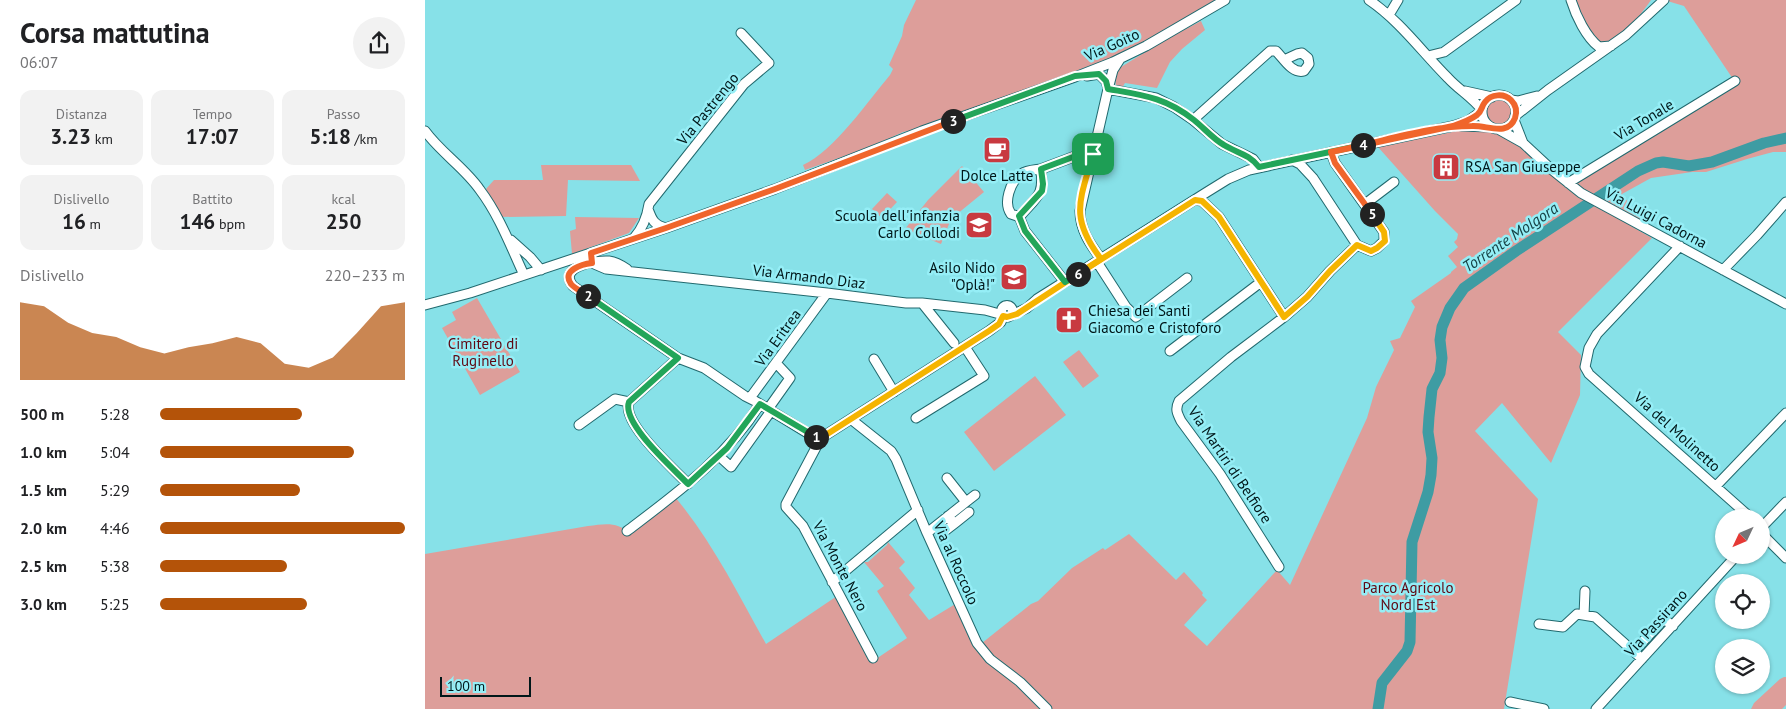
<!DOCTYPE html>
<html lang="it">
<meta charset="utf-8">
<style>
:root{--surface:#fff;--page:#f2f2f2;--text:#202124;--muted:#757577;--accent:#b45309}
body{margin:0;font-family:"PT Sans",sans-serif;background:var(--page);color:var(--text);height:100vh;display:flex;flex-direction:column;font-size:19px;white-space:nowrap}
*{box-sizing:border-box;margin:0}
p{font-size:16px;color:var(--muted)}
.icon{flex:none;width:28px;height:28px;fill:none;stroke:currentColor;stroke-width:2;stroke-linecap:round;stroke-linejoin:round}
.map{position:relative;flex:1;overflow:hidden}
.panel{display:flex;flex-direction:column;background:var(--surface);width:425px}
.panel>*{flex:none}
.needle{width:32px;rotate:226deg}
.controls{position:absolute;left:1290px;top:509px;display:grid;gap:10px}
.controls a{display:grid;place-items:center;width:55px;height:55px;border-radius:50%;background:var(--surface);box-shadow:0 1px 4px #0004;font-size:25px}
.scale{position:absolute;left:15px;bottom:12px;width:91px;box-sizing:border-box;padding-left:5px;border:2px solid #001719;border-top:0;font-size:14px;line-height:18px;white-space:nowrap;color:#001719;-webkit-text-stroke:4px #95eef6;paint-order:stroke}
.pin{position:absolute;display:grid;place-items:center;width:42px;height:42px;color:#fff;margin:-21px;border-radius:10px;box-shadow:0 2px 8px #0006}
.km{position:absolute;width:25px;height:25px;margin:-12px;border-radius:50%;background:#222;color:#fff;font-size:14px;line-height:25px;text-align:center}
.round{display:grid;place-items:center;flex:none;width:52px;height:52px;border-radius:26px;background:var(--page)}
.summary{display:flex;align-items:center;justify-content:space-between;height:85px;padding:0 20px}
h1{font-size:28px;font-weight:700;line-height:38px}
.figures{display:grid;grid-template-columns:repeat(3,1fr);gap:8px;height:85px;padding:5px 20px}
.figures div{display:grid;align-content:center;border-radius:12px;background:var(--page);text-align:center}
.figures b{font-size:21px;font-weight:700}
.figures small{font-size:14px;font-weight:400}
.figures p{font-size:14px}
.chart{height:140px;padding:10px 20px}
.chart p{display:flex;justify-content:space-between}
.chart svg{width:100%;height:90px;margin-top:5px;fill:var(--accent);opacity:.7}
ul{padding:0 20px;list-style:none;font-size:16px}
li{display:grid;grid-template-columns:80px 60px 1fr;align-items:center;height:38px}
li i{height:12px;border-radius:6px;background:var(--accent)}
main{display:flex;flex:1;min-height:0}
.map>svg:first-child{display:block}
.green{fill:#dd9e9a}
.lines{fill:none;stroke-linecap:round;stroke-linejoin:round}
.river{stroke:#3e9ca3;stroke-width:11}
.minor-casing{stroke:#21696e;stroke-width:11}
.minor{stroke:#fff;stroke-width:9}
.split-1-casing{stroke:#fff;stroke-width:10}
.split-2-casing{stroke:#fff;stroke-width:10}
.split-3-casing{stroke:#fff;stroke-width:10}
.split-4-casing{stroke:#fff;stroke-width:10}
.split-5-casing{stroke:#fff;stroke-width:10}
.split-6-casing{stroke:#fff;stroke-width:10}
.split-7-casing{stroke:#fff;stroke-width:10}
.split-1{stroke:#f5b400;stroke-width:6}
.split-2{stroke:#22a559;stroke-width:6}
.split-3{stroke:#f0652b;stroke-width:6}
.split-4{stroke:#22a559;stroke-width:6}
.split-5{stroke:#f0652b;stroke-width:6}
.split-6{stroke:#f5b400;stroke-width:6}
.split-7{stroke:#22a559;stroke-width:6}
.labels{text-anchor:middle;stroke-width:5;stroke-linejoin:round;paint-order:stroke}
.street-label{font-size:15px;fill:#001719;stroke:#95eef6}
.poi-label{font-size:15px;fill:#001719;stroke:#95eef6;text-anchor:start}
.park-label{font-size:15px;fill:#5f0712;stroke:#95eef6}
.water-label{font-size:16px;font-style:italic;fill:#174245;stroke:#95eef6}
</style>
<main>
<section class="panel">
<div class="summary"><div><h1>Corsa mattutina</h1><p>06:07</p></div><a class="round"><svg class="icon" aria-label="share" viewBox="0 0 24 24"><path d="M12 15V3M7 8l5-5 5 5M5 13v7h14v-7"/></svg></a></div>
<div class="figures">
<div><p>Distanza</p><b>3.23<small> km</small></b></div>
<div><p>Tempo</p><b>17:07</b></div>
<div><p>Passo</p><b>5:18<small> /km</small></b></div>
</div>
<div class="figures">
<div><p>Dislivello</p><b>16<small> m</small></b></div>
<div><p>Battito</p><b>146<small> bpm</small></b></div>
<div><p>kcal</p><b>250</b></div>
</div>
<div class="chart"><p><span>Dislivello</span>220–233 m</p>
<svg viewBox="0 0 160 44" preserveAspectRatio="none"><path d="M0 44V6L10 8L20 16L30 21L40 23L50 28L60 31L70 28L80 26L90 23L100 26L110 36L120 38L130 33L140 21L150 8L160 6V44z"/></svg>
</div>
<ul>
<li><b>500 m</b>5:28<i style="width:58%"></i></li>
<li><b>1.0 km</b>5:04<i style="width:79%"></i></li>
<li><b>1.5 km</b>5:29<i style="width:57%"></i></li>
<li><b>2.0 km</b>4:46<i style="width:100%"></i></li>
<li><b>2.5 km</b>5:38<i style="width:52%"></i></li>
<li><b>3.0 km</b>5:25<i style="width:60%"></i></li>
</ul>
</section>
<div class="map">
<svg width="1361" height="709" viewBox="0 0 1361 709">
<rect width="100%" height="100%" fill="#87e1e8"/>
<path class="green" d="M491,0H793L708,48L689,57L494,129L478,132L448,146L380,170L378,165C409,151 443,101 465,75L468,69L464,65L477,36L479,25Z
M1148,0H1226C1215,16 1193,45 1172,45Z
M1239,0H1361V152H1348L1322,159L1281,172H1267L1226,178L1197,194L1216,219L1206,226L1227,238L1133,332L1156,355L1155,395L1126,463L1077,403L1050,431L1113,499L1079,709H0V554L163,526C180,524 192,521 205,534L250,497C287,541 313,594 341,644L412,596L451,659L482,638L452,591L459,586L439,562H443L462,545L463,542L480,562L474,568L490,588L484,595L504,620L532,603L557,643L606,604L613,601L647,568L678,548L680,550L704,534L751,580L759,572L778,593L777,595L782,600L759,625L782,646L852,570L865,585L942,418L951,387L969,350L965,341L975,338L990,307L986,301L1026,273V272L1032,267L1023,256L1033,247L1029,242L1032,239L1033,234L1010,211L953,147L1032,131L1058,130L1071,133L1087,140L1144,190L1158,178L1312,85L1259,6Z
M776,21L780,30L757,49L745,62L732,88L700,83L697,88L691,86C689,78 692,73 696,67L740,40Z
M1061 113a13 13 0 1 1 26 0a13 13 0 1 1-26 0Z
M116,165H206L215,181L143,180L141,216L75,217L61,189L69,180H118Z
M537,166L559,192L526,219L516,244L480,229L503,200Z
M462,193L472,202L457,218L447,209Z
M150,217L214,218L204,233L147,254L145,231L151,229Z
M52,298L95,372L55,395L17,328L31,320L27,312Z
M654,350L674,376L658,388L638,362Z
M610,376L641,415L569,471L539,432Z
M1359,677H1361V705L1357,709H1326L1329,703L1355,679Z"/>
<g class="lines">
<path class="river" d="M953,709L957,683L982,651L985,642L987,542L1003,492L1006,475L1007,458L1003,432L1004,417L1007,389L1015,373L1017,358L1015,340L1017,327L1025,308L1039,288L1091,251L1213,171L1231,163L1238,162L1264,166L1287,162L1339,143L1361,138"/>
<defs>
<path id="minor" d="M944,0C975,21 997,52 1023,78C1034,90 1047,97 1057,110
M1146,0C1151,16 1161,37 1174,47L1186,46
M964,15L973,0
M1003,56L1019,52L1091,0
M662,76L674,74L681,81L683,88
M683,89L731,98L749,107L768,120L797,144L828,159L834,167
M1040,91L1067,97
M1057 112a17 17 0 1 1 34 0a17 17 0 1 1-34 0Z
M1086,100L1093,101L1112,96
M1090,116L1123,90L1201,35L1239,0
M768,120L845,51H851C859,59 867,74 879,71L884,64L883,58L877,53L872,54L859,60
M1089,120L1098,143
M1036,126L1065,127
M1073,129L1098,143L1126,169L1156,193L1361,304
M0,131C16,153 40,168 55,190C74,215 86,247 99,275
M867,160L875,164L888,178L932,245L946,251L952,248L959,241V232L910,163L906,152
M616,169C619,195 613,196 596,215L592,216L586,214C578,203 585,182 596,174C602,170 610,170 616,169Z
M616,169L656,154L668,155
M1143,183L1310,81
M770,200L777,201L794,217L859,317
M940,204L969,182
M223,209C227,220 229,225 241,228
M594,216L600,231L640,282
M209,238C218,228 222,217 224,204L319,84L344,63L316,33
M86,240L105,257L116,270
M1255,246L1172,334L1164,348L1160,367L1164,374L1326,518
M676,259C665,244 655,230 655,211L683,89L688,70L695,59
M672,262L701,307L711,317L762,278
M167,263L181,269L402,293L481,303H497L560,310L578,315
M202,269C196,265 191,262 184,261C172,260 132,266 148,286L253,358L279,368L320,396L330,401L389,437L396,438
M1298,270L1332,235L1361,202
M497,303L529,343
M0,305L45,293L241,228L350,189L497,131L650,77L688,62L721,46L800,0
M576.5 311a5.5 5.5 0 1 1 11 0a5.5 5.5 0 1 1-11 0Z
M583,317L602,308L612,299L782,192L803,179L824,170L1028,126L1043,121L1057,111
M745,351L836,282
M253,358L204,402C196,423 249,469 263,484
M449,359L469,392
M325,398L402,293
M343,409L365,378L351,363
M491,418L559,376L540,347
M427,420L466,451L471,459L502,533L552,643L565,659L595,682L622,709
M154,425L190,399L204,402
M396,438L361,504V507L378,526L448,658
M396,438L564,331L576,322L578,315
M294,456L306,467L346,411
M1291,486L1361,413
M541,502L550,495
M529,524L544,512
M1336,528L1361,502
M202,531C252,493 302,457 335,404
M502,533L541,502L522,478
M1336,533L1361,558
M516,534L529,524L523,516
M854,567L795,474L756,421C752,413 750,409 754,401L806,357L859,317L882,297L905,271L932,245
M407,582L493,510
M1159,615L1160,591
M1114,624L1138,627L1152,614L1170,617L1217,659
M1209,651L1239,619L1248,626
M1085,702L1119,709
M1171,709L1312,555"/>
</defs>
<use href="#minor" class="minor-casing"/>
<use href="#minor" class="minor"/>
</g>
<g class="lines">
<defs>
<path id="split-1" d="M391,437L396,438L564,331L574,324L578,316L582,317L592,314L676,259C644,217 655,201 668,154"/>
<path id="split-2" d="M163,296L253,358L204,402C196,423 249,469 263,484L302,448L335,404L391,437"/>
<path id="split-3" d="M163,296C158,292 150,289 146,284C136,270 158,264 167,263L166,253L241,228L350,189L528,121"/>
<path id="split-4" d="M528,121L650,76L674,74L681,81L683,89C717,95 740,97 769,120C779,128 788,139 799,145C812,153 824,154 834,167L938,145"/>
<path id="split-5" d="M938,145C973,137 1010,126 1047,126C1062,125 1083,137 1090,118C1092,112 1091,105 1086,100C1079,93 1066,94 1060,102C1056,107 1057,111 1052,115C1045,120 1037,123 1028,126L906,152L910,163L947,214"/>
<path id="split-6" d="M653,274L770,200L777,201L794,217L859,317L882,297L905,271L932,245L946,251L952,248L960,241L959,232L947,214"/>
<path id="split-7" d="M653,274L640,282L600,231L594,216L617,191L618,184L616,169L656,154H668"/>
</defs>
<use href="#split-1" class="split-1-casing"/>
<use href="#split-2" class="split-2-casing"/>
<use href="#split-3" class="split-3-casing"/>
<use href="#split-4" class="split-4-casing"/>
<use href="#split-5" class="split-5-casing"/>
<use href="#split-6" class="split-6-casing"/>
<use href="#split-7" class="split-7-casing"/>
<use href="#split-1" class="split-1"/>
<use href="#split-2" class="split-2"/>
<use href="#split-3" class="split-3"/>
<use href="#split-4" class="split-4"/>
<use href="#split-5" class="split-5"/>
<use href="#split-6" class="split-6"/>
<use href="#split-7" class="split-7"/>
</g>
<defs>
<symbol id="cafe-square" viewBox="-11 -11 22 22"><rect x="-9" y="-9" width="18" height="18" rx="4" fill="#c83940" stroke="#95eef6"/><path d="M-5.5-4.5H6V0H3Q3 3.5 0 3.5H-2.5Q-5.5 3.5-5.5 0ZM3-3.2v2h1.7v-2ZM-6 4.5H4V6H-6Z" fill="#fff"/></symbol>
<symbol id="building-square" viewBox="-11 -11 22 22"><rect x="-9" y="-9" width="18" height="18" rx="4" fill="#c83940" stroke="#95eef6"/><path d="M-4-6H4V6H1V3H-1V6H-4ZM-2.5-4.3h1.7v1.8h-1.7ZM.8-4.3h1.7v1.8H.8ZM-2.5-1h1.7V.8h-1.7ZM.8-1h1.7V.8H.8Z" fill="#fff"/></symbol>
<symbol id="school-square" viewBox="-11 -11 22 22"><rect x="-9" y="-9" width="18" height="18" rx="4" fill="#c83940" stroke="#95eef6"/><path d="M0-5L7-2L0 1L-7-2ZM-4 1L0 2.5L4 1V4Q0 6-4 4Z" fill="#fff"/></symbol>
<symbol id="church-square" viewBox="-11 -11 22 22"><rect x="-9" y="-9" width="18" height="18" rx="4" fill="#c83940" stroke="#95eef6"/><path d="M-1.2-6h2.4v3.5h3.3v2.4h-3.3V6h-2.4V-.1h-3.3v-2.4h3.3Z" fill="#fff"/></symbol>
</defs>
<g fill-rule="evenodd">
<use href="#cafe-square" x="556" y="134" width="32" height="32"/>
<use href="#building-square" x="1005" y="151" width="32" height="32"/>
<use href="#school-square" x="538" y="209" width="32" height="32"/>
<use href="#school-square" x="573" y="261" width="32" height="32"/>
<use href="#church-square" x="628" y="304" width="32" height="32"/>
</g>
<g class="labels">
<g class="street-label">
<text transform="translate(687 45) rotate(-24)" y="5">Via Goito</text>
<text transform="translate(283 109) rotate(-51)" y="5">Via Pastrengo</text>
<text transform="translate(1219 120) rotate(-31)" y="5">Via Tonale</text>
<text transform="translate(1231 218) rotate(28)" y="5">Via Luigi Cadorna</text>
<text transform="translate(384 277) rotate(7)" y="5">Via Armando Diaz</text>
<text transform="translate(353 338) rotate(-54)" y="5">Via Eritrea</text>
<text transform="translate(1252 432) rotate(42)" y="5">Via del Molinetto</text>
<text transform="translate(805 465) rotate(56)" y="5">Via Martiri di Belfiore</text>
<text transform="translate(531 563) rotate(66)" y="5">Via al Roccolo</text>
<text transform="translate(415 566) rotate(62)" y="5">Via Monte Nero</text>
<text transform="translate(1231 623) rotate(-48)" y="5">Via Passirano</text>
</g>
<g class="poi-label">
<text x="1040" y="172">RSA San Giuseppe</text>
<text x="572" y="181" text-anchor="middle">Dolce Latte</text>
<text x="535" y="221" text-anchor="end">Scuola dell'infanzia<tspan x="535" dy="17">Carlo Collodi</tspan></text>
<text x="570" y="273" text-anchor="end">Asilo Nido<tspan x="570" dy="17">"Oplà!"</tspan></text>
<text x="663" y="316">Chiesa dei Santi<tspan x="663" dy="17">Giacomo e Cristoforo</tspan></text>
</g>
<g class="park-label">
<text x="58" y="349">Cimitero di<tspan x="58" dy="17">Ruginello</tspan></text>
<text x="983" y="593">Parco Agricolo<tspan x="983" dy="17">Nord Est</tspan></text>
</g>
<g class="water-label">
<text transform="translate(1085 237) rotate(-34)" y="6">Torrente Molgora</text>
</g>
</g>
</svg>
<div class="controls">
<a><svg class="needle" viewBox="-14 -14 28 28"><path d="M0-13l5 13h-10z" fill="#e53935"/><path d="M0 13l5-13h-10z" fill="#757577"/></svg></a>
<a><svg class="icon" aria-label="locate" viewBox="0 0 24 24"><circle cx="12" cy="12" r="6"/><path d="M12 2v4M12 18v4M2 12h4M18 12h4"/></svg></a>
<a><svg class="icon" aria-label="layers" viewBox="0 0 24 24"><path d="M12 4l9 5-9 5-9-5zM3 14l9 5 9-5"/></svg></a>
</div>
<div class="scale">100 m</div>
<div class="pin" style="left:668px;top:154px;background:#1e9e55"><svg class="icon" aria-label="arrive" viewBox="0 0 24 24"><path d="M6 21V4h12l-3 4 3 4H6"/></svg></div>
<b class="km" style="left:391px;top:437px">1</b>
<b class="km" style="left:163px;top:296px">2</b>
<b class="km" style="left:528px;top:121px">3</b>
<b class="km" style="left:938px;top:145px">4</b>
<b class="km" style="left:947px;top:214px">5</b>
<b class="km" style="left:653px;top:274px">6</b>
</div>
</main>
